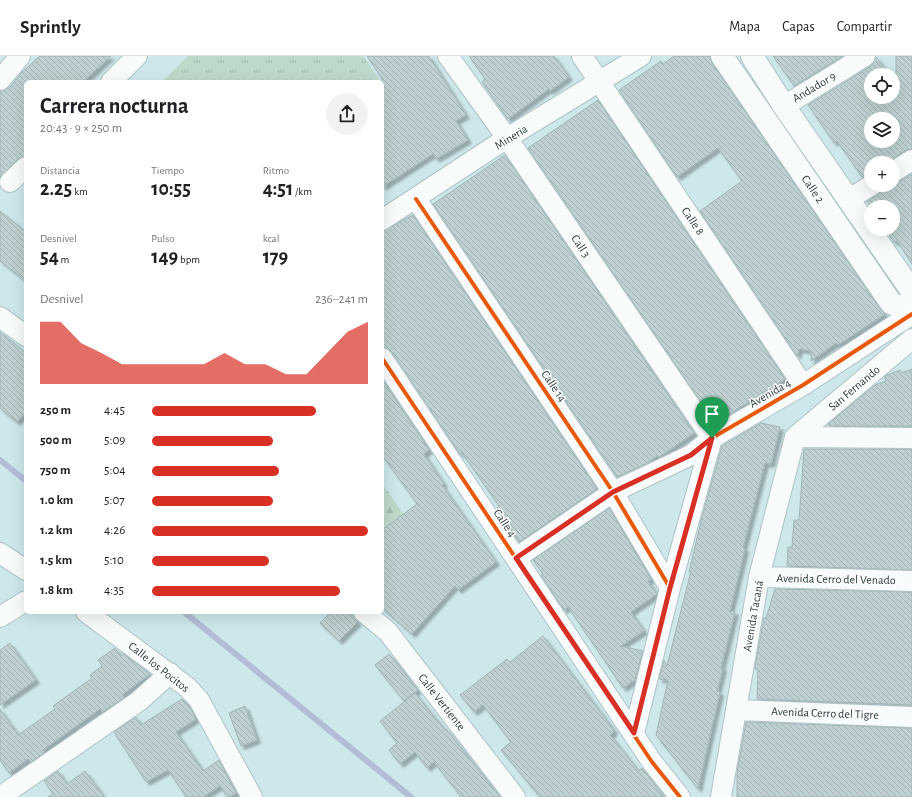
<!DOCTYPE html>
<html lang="es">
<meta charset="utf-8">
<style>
:root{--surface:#fff;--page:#f2f2f2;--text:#202124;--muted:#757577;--line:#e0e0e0;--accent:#d93025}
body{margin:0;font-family:"Alegreya Sans",sans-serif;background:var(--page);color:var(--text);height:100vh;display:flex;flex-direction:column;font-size:15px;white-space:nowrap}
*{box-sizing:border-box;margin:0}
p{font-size:13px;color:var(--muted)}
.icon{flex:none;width:22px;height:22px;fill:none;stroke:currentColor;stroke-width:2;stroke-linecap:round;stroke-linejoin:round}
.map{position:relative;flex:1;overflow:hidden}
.side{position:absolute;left:24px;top:24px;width:360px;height:534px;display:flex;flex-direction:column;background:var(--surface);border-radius:6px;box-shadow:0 4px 16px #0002}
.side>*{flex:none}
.fabs{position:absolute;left:864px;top:12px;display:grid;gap:8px}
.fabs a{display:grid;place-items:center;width:36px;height:36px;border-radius:50%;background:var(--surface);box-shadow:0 4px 16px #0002;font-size:20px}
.pin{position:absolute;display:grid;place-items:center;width:34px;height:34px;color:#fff;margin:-41px -17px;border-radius:50% 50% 50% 0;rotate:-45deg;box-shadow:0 0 4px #0007}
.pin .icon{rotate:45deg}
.round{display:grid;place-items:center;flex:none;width:42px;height:42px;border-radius:21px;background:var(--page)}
.head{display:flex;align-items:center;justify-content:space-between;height:68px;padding:0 16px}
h1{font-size:22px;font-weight:700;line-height:30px}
.metrics{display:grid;grid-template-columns:repeat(3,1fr);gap:6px;height:68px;padding:4px 16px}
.metrics div{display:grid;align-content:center}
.metrics b{font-size:20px;font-weight:700}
.metrics small{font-size:11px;font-weight:400}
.metrics p{font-size:11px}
.chart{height:112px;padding:8px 16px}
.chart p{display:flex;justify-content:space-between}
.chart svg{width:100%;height:72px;margin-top:4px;fill:var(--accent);opacity:.7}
ul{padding:0 16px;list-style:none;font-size:13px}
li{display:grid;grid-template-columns:64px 48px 1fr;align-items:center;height:30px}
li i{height:10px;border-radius:5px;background:var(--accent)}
header{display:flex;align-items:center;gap:24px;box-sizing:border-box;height:56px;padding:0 20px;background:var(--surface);border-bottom:1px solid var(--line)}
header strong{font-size:19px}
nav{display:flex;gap:22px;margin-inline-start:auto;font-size:14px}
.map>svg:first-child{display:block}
.grass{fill:url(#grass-tufts)}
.forest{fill:url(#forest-firs)}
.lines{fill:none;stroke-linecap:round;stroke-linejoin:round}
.stream{stroke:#b2bed5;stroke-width:6}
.building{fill:url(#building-back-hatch);stroke:#a2b6b6;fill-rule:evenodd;filter:url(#shadow)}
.minor-casing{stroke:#afc3c6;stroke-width:22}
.tertiary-casing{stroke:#afc3c6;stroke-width:24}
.minor{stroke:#f8fbfc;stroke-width:20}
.tertiary{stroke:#f8fbfc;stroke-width:22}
.cycleway-casing{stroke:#fff;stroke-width:6}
.cycleway{stroke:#e8590c;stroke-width:4}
.route-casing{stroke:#fff;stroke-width:8}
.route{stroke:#d93025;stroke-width:5}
.labels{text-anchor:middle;stroke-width:3;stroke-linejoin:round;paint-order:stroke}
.street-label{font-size:12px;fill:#27393d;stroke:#fff}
</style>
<header>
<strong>Sprintly</strong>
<nav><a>Mapa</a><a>Capas</a><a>Compartir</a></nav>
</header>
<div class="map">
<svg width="912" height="741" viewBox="0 0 912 741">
<defs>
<pattern id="grass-tufts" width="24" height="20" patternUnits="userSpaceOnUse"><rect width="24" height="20" fill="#bfd8cc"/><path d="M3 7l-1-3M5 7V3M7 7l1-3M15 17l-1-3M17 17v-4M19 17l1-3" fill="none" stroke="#a4bab0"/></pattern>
<pattern id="forest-firs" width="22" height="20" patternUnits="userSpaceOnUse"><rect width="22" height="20" fill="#bfd8cc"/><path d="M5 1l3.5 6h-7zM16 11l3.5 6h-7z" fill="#a4bab0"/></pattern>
<pattern id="building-back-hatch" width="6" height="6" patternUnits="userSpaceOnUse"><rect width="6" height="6" fill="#bed0d1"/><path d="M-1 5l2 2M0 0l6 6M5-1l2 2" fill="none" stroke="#a3b3b4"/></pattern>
<filter id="shadow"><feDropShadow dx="3.5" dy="3.5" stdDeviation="1" flood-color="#0004"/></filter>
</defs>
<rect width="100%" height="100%" fill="#cee7eb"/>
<path class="grass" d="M188,0H363L381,26H162Z"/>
<path class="forest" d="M382,427L448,522L382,488Z"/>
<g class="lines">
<path class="stream" d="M0,404L26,425
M184,556L411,741"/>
</g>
<path class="building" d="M40,0H111L83,26H26V100L18,103L0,121V35L9,32L22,16Z
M367,0H429L466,59L456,65L468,84L436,103L433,98L382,131V23Z
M469,0H554L569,21L550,35L549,33L508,63L482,26L485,23Z
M674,0H710L712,7L881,254L885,258L838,289L836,287L811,305V295L799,293L797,300L700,155L742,125L718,92L677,121L619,34L661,5L663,8Z
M773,0H843L794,30Z
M896,0H912V93L906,94L886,107H871V118L862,121L837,85L834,87L808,49L871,10L876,1L889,19H871V41H893V25L896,30ZM871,63H893V85H871Z
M598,44L785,323L728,359L730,352L713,364L528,92Z
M505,99L694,377L658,402L657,400L646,408L617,421L433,148Z
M912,118V208L897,185L894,186L885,173H893V151H871L867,145L878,139L883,129H893Z
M0,155L26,176V225L0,205Z
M413,159L597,433L519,486L497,452L499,450L462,397L460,398L392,296L382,291V175Z
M0,276L26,297V356L17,366L0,352Z
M912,313V370H829L828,368L875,329L886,325L884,321L887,319L900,314L902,317Z
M382,323L429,394L424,398L444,428L442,429L496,506L458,534L455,530L412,578L382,552V474L417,448L382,399Z
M761,367L780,371L771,408L765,407L743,492L745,493L730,555L735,556L721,612H723L717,636H720L698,733L656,679L668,624L659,623L664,604L667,610L691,515L689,516L702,461L722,390Z
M804,393H912V514L787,510L788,491H792L794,464H799Z
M609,452L651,523L648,525L657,538L631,556L644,575L621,590L643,595L635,624L623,632L568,551L564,554L541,519L543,518L533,504Z
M775,533L912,536V649L757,643L758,613H755V610L764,562H766Z
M331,556H349L358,566L339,585L320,567Z
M543,580L614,674H612L614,676L610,679L639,715L642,712L664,741H540L501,694L511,686L483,649L474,656L460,639L507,603L510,606Z
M10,587L36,624L0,649V594Z
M115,592L121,600L124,598L150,618L122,639L124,642L102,656L100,653L43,694L45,696L31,706L28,703L9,717L0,704V653L18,679L55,653L53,650L92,622L90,619L102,610L98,604Z
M389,598L418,634L404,645L375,609Z
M415,637L445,674L446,673L500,741H461L434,706L427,712L415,696L400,708L389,694L397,687L380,665Z
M182,643L190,651L196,663L176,676L203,715L219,704L236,737L230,741H227L220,730L203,741H186L168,714L146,726L114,676L136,661L141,669Z
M245,650L257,684L241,690L229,657Z
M746,666L912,672V741H737V716Z
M58,715L67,728L85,715L104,741H48L53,738L44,725Z"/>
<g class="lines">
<defs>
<path id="minor" d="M448,0L507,82L712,382
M582,0L803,329
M0,24L20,0
M111,26L137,0
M784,50L865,0
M893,116L912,104
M10,126L26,111
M416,143L613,436L670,532
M849,143L872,129
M382,164L507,82L641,0
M0,261L26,280
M382,302L652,706L680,741
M795,381L912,283
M795,381L912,382
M0,497L26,514
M516,502L613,436L691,399L712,382L803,329L912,258
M759,521L912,525
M86,556L187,631L199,644L252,741
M364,556L388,576L515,741
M0,561L26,545
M737,654L912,661
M634,677L670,532L712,382
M0,741L139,645L170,617
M721,741L759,521L795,381"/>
<path id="tertiary" d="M722,0L891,247L912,256
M752,0L784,50L911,234L912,240"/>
</defs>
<use href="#minor" class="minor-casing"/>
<use href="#tertiary" class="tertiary-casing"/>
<use href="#minor" class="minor"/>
<use href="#tertiary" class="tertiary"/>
<defs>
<path id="cycleway" d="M416,143L613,436L670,532
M382,302L652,706L680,741
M516,502L613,436L691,399L712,382L803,329L912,258"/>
</defs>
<use href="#cycleway" class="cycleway-casing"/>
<use href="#cycleway" class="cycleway"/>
</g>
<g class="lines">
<defs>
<path id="route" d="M712,382L670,532L634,677L516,502L613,436L691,399Z"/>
</defs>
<use href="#route" class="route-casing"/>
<use href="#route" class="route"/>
</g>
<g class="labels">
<g class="street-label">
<text transform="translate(814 31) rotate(-31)" y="4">Andador 9</text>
<text transform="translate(511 81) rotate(-32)" y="4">Mineria</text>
<text transform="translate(813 133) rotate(56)" y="4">Calle 2</text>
<text transform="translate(693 165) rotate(56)" y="4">Calle 8</text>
<text transform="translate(581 190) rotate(56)" y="4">Call 3</text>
<text transform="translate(554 330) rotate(56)" y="4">Calle 14</text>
<text transform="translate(854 332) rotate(-40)" y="4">San Fernando</text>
<text transform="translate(770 337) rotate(-30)" y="4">Avenida 4</text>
<text transform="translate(505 467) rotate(56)" y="4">Calle 4</text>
<text transform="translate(836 523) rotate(1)" y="4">Avenida Cerro del Venado</text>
<text transform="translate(753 560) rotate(-80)" y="4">Avenida Tacaná</text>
<text transform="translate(159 611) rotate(38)" y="4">Calle los Pocitos</text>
<text transform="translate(442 646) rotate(52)" y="4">Calle Vertiente</text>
<text transform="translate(825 657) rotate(2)" y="4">Avenida Cerro del Tigre</text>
</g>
</g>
</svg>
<div class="fabs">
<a><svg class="icon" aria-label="locate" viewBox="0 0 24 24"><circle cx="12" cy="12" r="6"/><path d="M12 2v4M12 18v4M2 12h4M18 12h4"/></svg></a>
<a><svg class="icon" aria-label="layers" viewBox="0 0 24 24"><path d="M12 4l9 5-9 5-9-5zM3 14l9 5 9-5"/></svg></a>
<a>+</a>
<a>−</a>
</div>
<div class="pin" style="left:712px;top:382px;background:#1e9e55"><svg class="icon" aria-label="arrive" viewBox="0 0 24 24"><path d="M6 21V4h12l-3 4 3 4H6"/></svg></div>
<section class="side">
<div class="head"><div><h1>Carrera nocturna</h1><p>20:43 · 9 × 250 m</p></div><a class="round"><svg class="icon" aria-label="share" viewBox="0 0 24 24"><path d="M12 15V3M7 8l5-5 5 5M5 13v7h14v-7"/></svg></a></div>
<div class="metrics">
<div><p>Distancia</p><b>2.25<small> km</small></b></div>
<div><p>Tiempo</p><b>10:55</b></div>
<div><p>Ritmo</p><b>4:51<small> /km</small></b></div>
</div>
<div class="metrics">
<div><p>Desnivel</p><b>54<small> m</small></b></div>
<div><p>Pulso</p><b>149<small> bpm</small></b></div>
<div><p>kcal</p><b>179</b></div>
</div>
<div class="chart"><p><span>Desnivel</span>236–241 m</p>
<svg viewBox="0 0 160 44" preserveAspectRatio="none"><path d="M0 44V6L10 6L20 19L30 25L40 32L50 32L60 32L70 32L80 32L90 25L100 32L110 32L120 38L130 38L140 25L150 12L160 6V44z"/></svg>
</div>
<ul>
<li><b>250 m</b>4:45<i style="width:76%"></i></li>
<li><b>500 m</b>5:09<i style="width:56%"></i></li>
<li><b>750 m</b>5:04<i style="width:59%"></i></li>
<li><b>1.0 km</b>5:07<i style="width:56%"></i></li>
<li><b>1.2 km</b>4:26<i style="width:100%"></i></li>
<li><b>1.5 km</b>5:10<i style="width:54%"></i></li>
<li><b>1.8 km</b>4:35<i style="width:87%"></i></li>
</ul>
</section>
</div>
